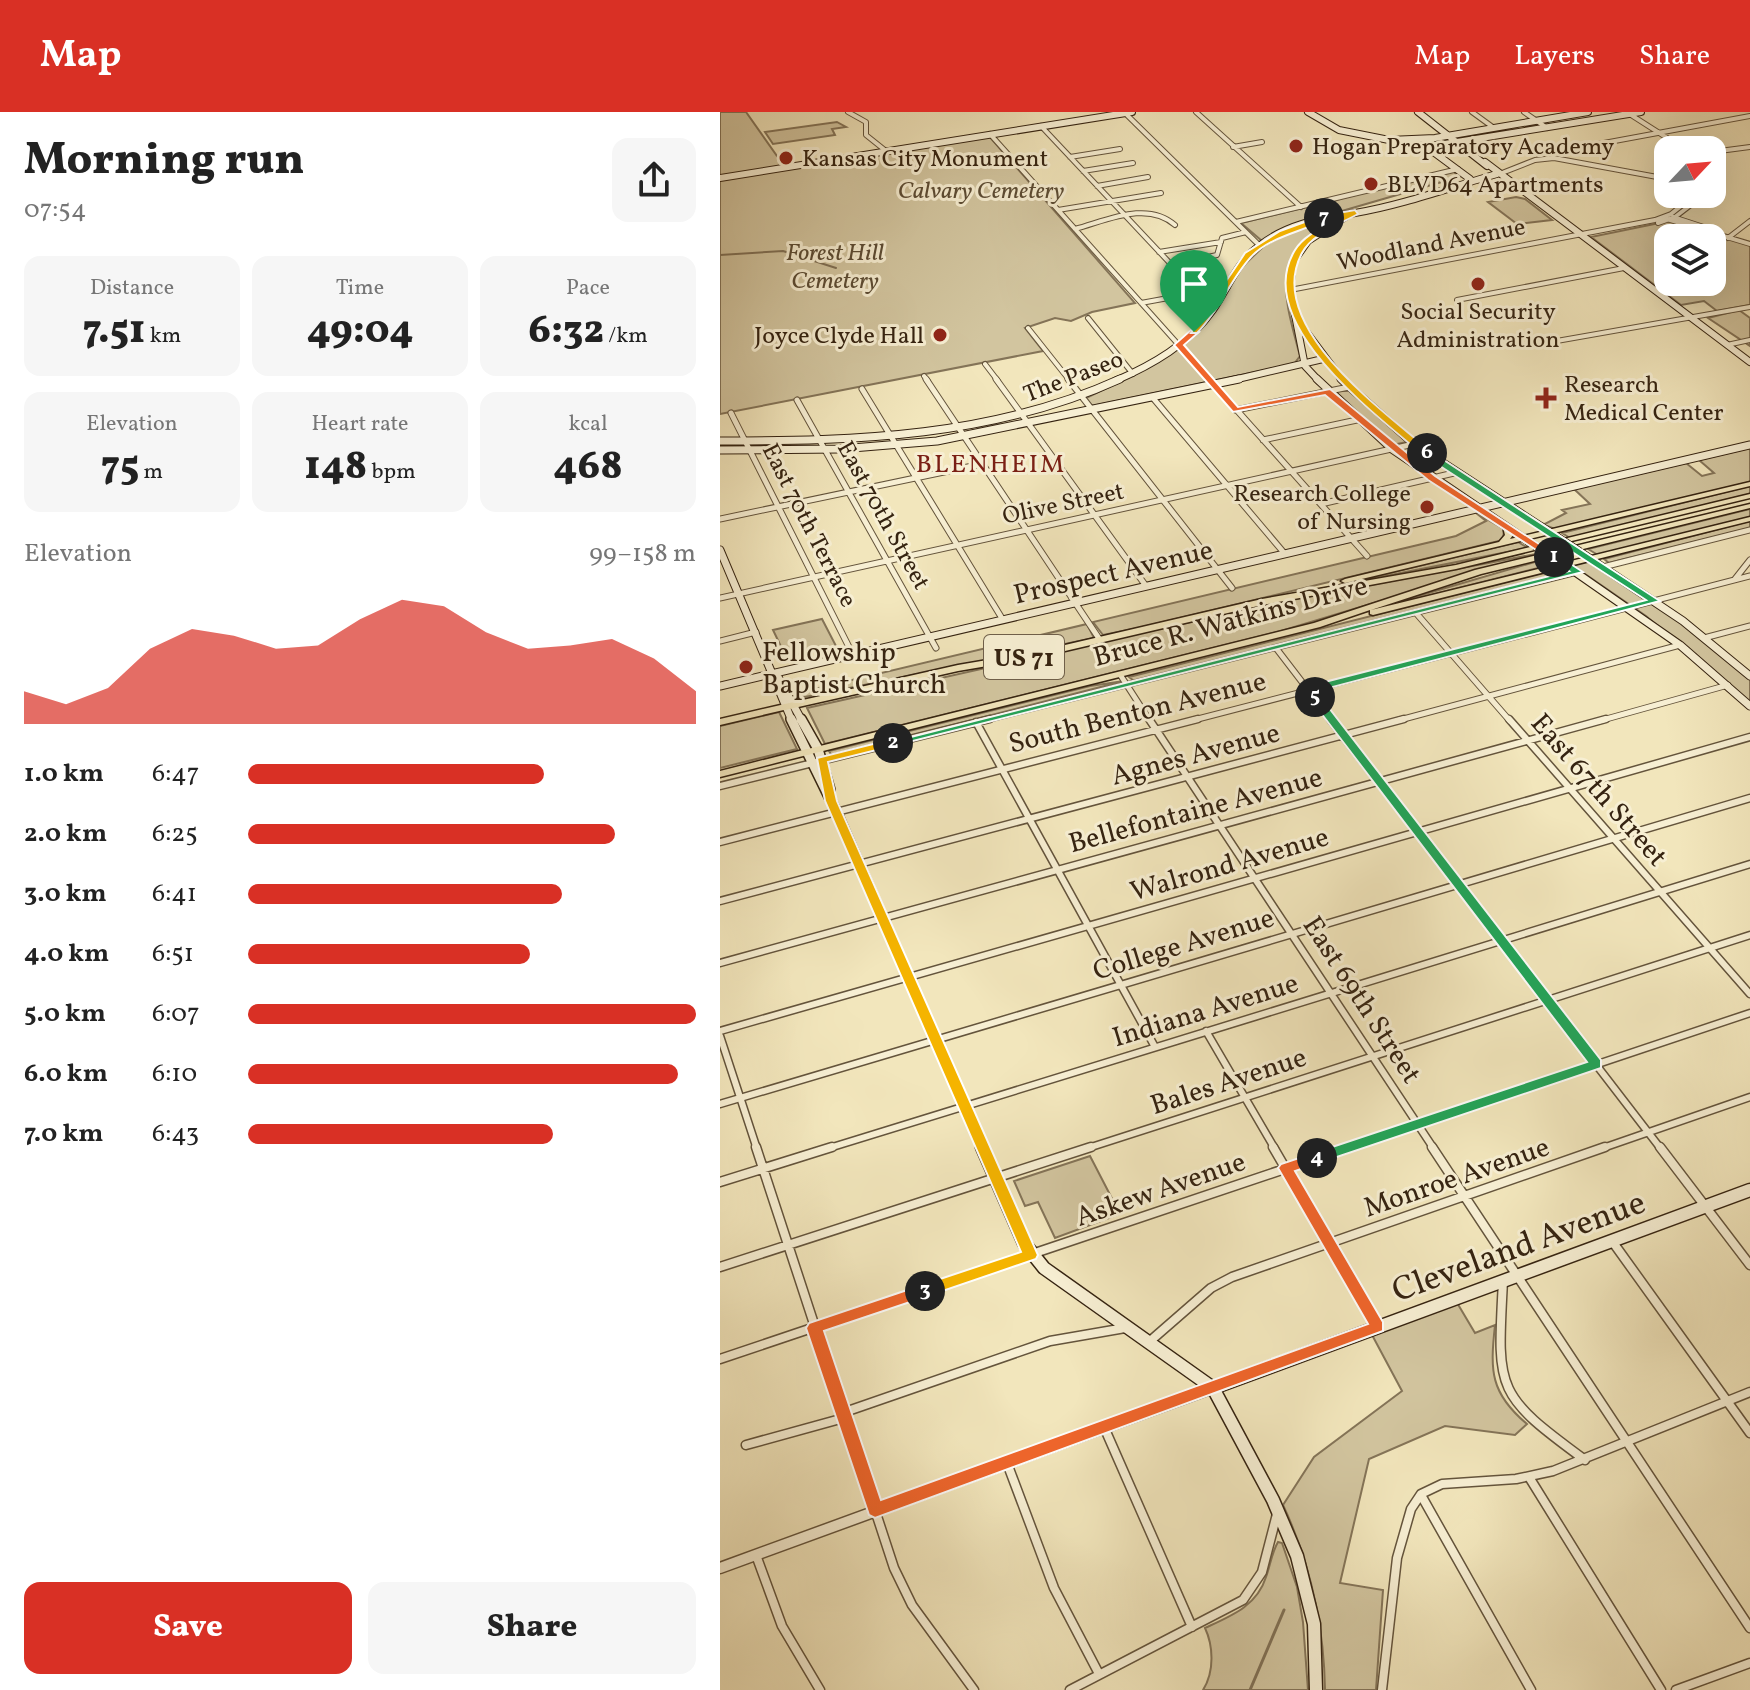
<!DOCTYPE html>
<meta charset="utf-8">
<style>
:root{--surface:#fff;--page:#f6f6f6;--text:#222;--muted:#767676;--accent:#d93025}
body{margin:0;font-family:Vollkorn,serif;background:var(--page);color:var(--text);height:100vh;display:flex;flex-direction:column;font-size:30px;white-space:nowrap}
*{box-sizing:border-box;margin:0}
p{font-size:26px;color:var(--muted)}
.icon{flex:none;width:44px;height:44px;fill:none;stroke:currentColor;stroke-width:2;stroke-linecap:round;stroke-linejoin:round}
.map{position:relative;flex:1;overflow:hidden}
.side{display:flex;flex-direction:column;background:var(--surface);width:720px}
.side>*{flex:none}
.needle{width:52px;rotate:64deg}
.tools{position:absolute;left:934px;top:24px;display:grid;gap:16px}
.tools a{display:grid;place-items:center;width:72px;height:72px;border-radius:16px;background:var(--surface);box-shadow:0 8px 32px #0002;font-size:40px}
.pin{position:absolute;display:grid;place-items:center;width:68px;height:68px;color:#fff;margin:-82px -34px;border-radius:50% 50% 50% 0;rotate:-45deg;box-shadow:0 0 8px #0007}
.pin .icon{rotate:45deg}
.km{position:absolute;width:40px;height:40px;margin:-20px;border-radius:50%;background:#222;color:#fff;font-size:22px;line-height:40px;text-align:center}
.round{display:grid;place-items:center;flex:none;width:84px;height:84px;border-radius:16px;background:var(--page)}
.headline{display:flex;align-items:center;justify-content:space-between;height:136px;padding:0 24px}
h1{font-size:44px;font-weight:800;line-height:60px}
.stats{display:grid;grid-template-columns:repeat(3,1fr);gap:12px;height:136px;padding:8px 24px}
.stats div{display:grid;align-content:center;border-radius:16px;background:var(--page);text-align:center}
.stats b{font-size:40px;font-weight:800}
.stats small{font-size:22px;font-weight:400}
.stats p{font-size:22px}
.chart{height:224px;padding:16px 24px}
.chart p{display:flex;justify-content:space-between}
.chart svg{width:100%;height:144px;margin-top:8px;fill:var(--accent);opacity:.7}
.cta{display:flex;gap:16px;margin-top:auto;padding:16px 24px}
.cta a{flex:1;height:92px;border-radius:16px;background:var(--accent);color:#fff;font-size:32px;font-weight:800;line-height:92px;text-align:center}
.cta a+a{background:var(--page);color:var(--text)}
ul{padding:0 24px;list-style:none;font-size:26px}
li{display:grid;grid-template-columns:128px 96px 1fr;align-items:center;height:60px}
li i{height:20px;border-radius:10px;background:var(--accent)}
header{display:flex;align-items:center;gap:48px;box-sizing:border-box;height:112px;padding:0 40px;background:var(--accent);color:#fff}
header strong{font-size:38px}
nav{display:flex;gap:44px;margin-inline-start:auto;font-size:28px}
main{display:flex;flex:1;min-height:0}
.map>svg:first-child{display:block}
.green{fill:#d2c59f;stroke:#847458;stroke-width:2;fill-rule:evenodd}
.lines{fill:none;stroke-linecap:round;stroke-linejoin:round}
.stream-far1{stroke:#807055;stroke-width:2}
.stream{stroke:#807055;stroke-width:3}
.minor-far3-casing{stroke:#64543c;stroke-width:6}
.minor-far2-casing{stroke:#64543c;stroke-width:7}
.minor-far1-casing{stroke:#64543c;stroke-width:9}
.minor-casing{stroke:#64543c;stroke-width:11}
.tertiary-casing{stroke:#64543c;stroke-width:13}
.secondary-far3-casing{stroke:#352311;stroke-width:8}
.secondary-far2-casing{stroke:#352311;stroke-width:9}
.secondary-far1-casing{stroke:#352311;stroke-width:12}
.secondary-casing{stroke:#352311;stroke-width:15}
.trunk-casing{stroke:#352311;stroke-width:3}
.motorway-casing{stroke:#352311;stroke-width:3}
.minor-far3{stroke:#f7efd3;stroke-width:4}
.minor-far2{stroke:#f7efd3;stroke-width:5}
.minor-far1{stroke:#f7efd3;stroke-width:6}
.minor{stroke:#f7efd3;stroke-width:8}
.tertiary{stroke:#f7efd3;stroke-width:10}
.secondary-far3{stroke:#f7efd3;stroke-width:6}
.secondary-far2{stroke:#f7efd3;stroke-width:7}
.secondary-far1{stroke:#f7efd3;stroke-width:9}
.secondary{stroke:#f7efd3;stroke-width:12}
.trunk{fill:#f2e6bc;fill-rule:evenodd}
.motorway{fill:#f2e6bc;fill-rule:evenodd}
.secondary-bridge-casing{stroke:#352311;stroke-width:9;stroke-linecap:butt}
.secondary-bridge{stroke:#f7efd3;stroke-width:7}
.split-1{fill:#f0652b;stroke:#fff;stroke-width:2}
.split-2{fill:#22a559;stroke:#fff;stroke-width:2}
.split-3{fill:#f5b400;stroke:#fff;stroke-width:2}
.split-4{fill:#f0652b;stroke:#fff;stroke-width:2}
.split-5{fill:#22a559;stroke:#fff;stroke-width:2}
.split-6{fill:#22a559;stroke:#fff;stroke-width:2}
.split-7{fill:#f5b400;stroke:#fff;stroke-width:2}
.split-8{fill:#f5b400;stroke:#fff;stroke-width:2}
.poi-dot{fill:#8f2418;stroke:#f7efd3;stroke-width:3}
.labels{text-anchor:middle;stroke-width:6;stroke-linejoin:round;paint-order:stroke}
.far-poi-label{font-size:24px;fill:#352311;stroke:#f7efd3;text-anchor:start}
.far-park-label{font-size:24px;font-style:italic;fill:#5c4c34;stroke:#f7efd3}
.far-street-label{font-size:24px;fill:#352311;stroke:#f7efd3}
.far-neighbourhood-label{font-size:26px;letter-spacing:2px;fill:#7a1f14;stroke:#f7efd3}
.shield{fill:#f7efd3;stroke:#6f604b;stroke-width:2}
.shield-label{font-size:26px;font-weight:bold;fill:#352311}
.street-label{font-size:28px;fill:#352311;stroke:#f7efd3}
.poi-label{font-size:28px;fill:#352311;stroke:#f7efd3;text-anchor:start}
.near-street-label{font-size:34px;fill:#352311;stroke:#f7efd3}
</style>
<header>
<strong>Map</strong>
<nav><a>Map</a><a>Layers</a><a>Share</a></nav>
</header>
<main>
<section class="side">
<div class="headline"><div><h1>Morning run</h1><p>07:54</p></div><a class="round"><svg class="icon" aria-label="share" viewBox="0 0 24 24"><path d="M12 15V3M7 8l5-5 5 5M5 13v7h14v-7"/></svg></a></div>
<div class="stats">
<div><p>Distance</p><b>7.51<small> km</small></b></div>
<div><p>Time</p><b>49:04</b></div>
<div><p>Pace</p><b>6:32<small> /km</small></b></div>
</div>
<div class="stats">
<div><p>Elevation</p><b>75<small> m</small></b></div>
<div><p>Heart rate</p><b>148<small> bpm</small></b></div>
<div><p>kcal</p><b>468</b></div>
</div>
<div class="chart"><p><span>Elevation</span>99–158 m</p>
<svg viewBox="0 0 160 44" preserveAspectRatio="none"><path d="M0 44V34L10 38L20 33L30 21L40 15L50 17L60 21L70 20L80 12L90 6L100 8L110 16L120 21L130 20L140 18L150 24L160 34V44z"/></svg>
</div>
<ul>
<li><b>1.0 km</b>6:47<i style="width:66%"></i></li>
<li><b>2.0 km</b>6:25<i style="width:82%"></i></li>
<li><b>3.0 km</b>6:41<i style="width:70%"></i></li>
<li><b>4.0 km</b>6:51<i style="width:63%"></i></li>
<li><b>5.0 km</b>6:07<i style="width:100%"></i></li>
<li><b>6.0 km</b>6:10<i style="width:96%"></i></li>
<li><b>7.0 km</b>6:43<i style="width:68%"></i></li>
</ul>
<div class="cta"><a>Save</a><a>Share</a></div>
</section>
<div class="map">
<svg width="1030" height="1578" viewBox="0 0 1030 1578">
<rect width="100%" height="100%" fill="#f2e6bc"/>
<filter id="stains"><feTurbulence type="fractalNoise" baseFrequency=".0025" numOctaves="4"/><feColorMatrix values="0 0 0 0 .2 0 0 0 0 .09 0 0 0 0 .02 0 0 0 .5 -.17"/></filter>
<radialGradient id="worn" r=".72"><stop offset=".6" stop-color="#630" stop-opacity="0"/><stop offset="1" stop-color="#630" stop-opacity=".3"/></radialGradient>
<path class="green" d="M0,0H26L64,54L0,64Z
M117,10L126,15L112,17L115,23L53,32L45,20Z
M269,24L415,191L372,200L351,209L335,206L305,216L323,239L0,302V67Z
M733,59L739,65L591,108L542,129L521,111Z
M796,85L805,87L832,108L797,112L768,90Z
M622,103C549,138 562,178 580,244L574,252L372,294L366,286L420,260L488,209L521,156L545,133L574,118Z
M949,109L1030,132V193L997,199L984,189L961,193L871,125ZM948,126H992V170H948Z
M1019,198L1030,206V234L988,206Z
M616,279H629L687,330L672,333L624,293Z
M1030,336V370L835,417L819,411L825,412L846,401L842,398L870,392L854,377L966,351L982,364L994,361L979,348Z
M1030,374V382L850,426L842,421Z
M1030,397V405L878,443L868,437Z
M756,401L784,417L783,428L418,516L383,523L373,510L736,424L766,409Z
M1030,409V416L889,451L884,447Z
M798,430L808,436L615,474Z
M816,442L561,519L105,632L87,596L564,489Z
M825,447L834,452L640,501Z
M870,448L950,502L1030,567V591L926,504L852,453Z
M838,457L847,461L414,569L409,565Z
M102,507L116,534L66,545L53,518Z
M367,512L374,526L85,585L77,581Z
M404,569L112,644L109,639L370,574Z
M59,600L77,637L0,656V614Z
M370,1044L400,1102L335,1126L318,1090L305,1094L294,1069Z
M736,1189L755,1221L775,1213C770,1259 770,1281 807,1312L795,1323L725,1314L649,1347L620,1471L663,1478L656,1578H605C604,1512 591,1453 563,1393L594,1345L682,1279L651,1221Z
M558,1430L562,1431L577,1475L583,1510L588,1578H483C495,1559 493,1533 485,1516C511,1504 537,1494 546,1465C550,1454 552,1440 558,1430Z"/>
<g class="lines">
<path class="stream-far1" d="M0,143L63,139L116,156"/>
<path class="stream" d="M530,1578L564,1498"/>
<defs>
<path id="minor-far3" d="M128,0L146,10V23L166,39
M476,0L581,95
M752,0L774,16
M804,0L827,16
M405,1L540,134
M908,1L966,38
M321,14L478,181
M270,22L491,269
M513,35L542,30
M992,40L1030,35
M819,43L1030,4
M350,45L400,37
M992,50L1003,61L1002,68L992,77
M992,55L996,62L992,70
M363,59L413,51
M782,61L815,48L834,46L948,67
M377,74L428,65
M338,98L441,81
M953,105L996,119
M947,107L1030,132
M516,110L738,57
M938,111L955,105L985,82
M355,117C386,109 427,88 455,113
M1008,126L1030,109
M439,140L501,130
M464,150L497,143L502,126L526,120
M570,178L935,108L951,102L976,82
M737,188L904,156
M421,191L508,175
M368,206L413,262
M308,216L350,269
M814,233L1030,195
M1007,233L1030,228
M265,252L278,269
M204,264L208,269"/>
<path id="minor-far2" d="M206,267L380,528
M276,267L426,474
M348,267L512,476
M489,267L647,444
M142,277L283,508
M433,286L565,442
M77,288L216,536
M516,298L629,275
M11,301L133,543
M543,328L637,308
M601,392L734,361
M0,407L262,352
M883,455L1030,418
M1015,467L1030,448
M0,486L694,332
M696,501L790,609
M984,526L1030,514
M0,529L36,520
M556,536L612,609
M401,564L430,609
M262,609L857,460
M470,609L1030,464
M676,609L960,533
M879,609L1008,573"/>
<path id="minor-far1" d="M429,607L714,1037
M610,607L941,1037
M789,607L1030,882
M256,610L435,935
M0,674L270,607
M0,730L478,607
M0,789L684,607
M0,851L886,607
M0,919L1030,625
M486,919L555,1037
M0,924L37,1037
M0,992L1030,686
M106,1037L1030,752
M365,1037L1030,823
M624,1037L1030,901
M880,1037L1030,985"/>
<path id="minor" d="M36,1035L174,1456L192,1493L254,1578
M553,1035L657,1214
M712,1035L1030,1516
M940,1035L1030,1153
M0,1070L112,1035
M892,1129L1030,1321
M0,1155L371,1035
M783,1169C777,1279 775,1282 865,1348
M429,1230L491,1176L512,1165L885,1035
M0,1247L630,1035
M122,1301L330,1229L405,1216
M384,1315L472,1515
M26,1333L124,1306
M287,1351L334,1476L378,1560
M809,1365L941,1578
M701,1383L811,1578
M36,1443L62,1514L100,1578
M350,1578L523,1488L542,1460L557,1402
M662,1578L677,1446L691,1397L701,1382L722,1372L796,1367L833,1359L1030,1280
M956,1578L1030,1551"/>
<path id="tertiary" d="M0,1456L493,1276"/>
<path id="secondary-far3" d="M588,0L619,18L674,29
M698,0L767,54
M669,28L715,26L868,0
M706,35L921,0
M708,36L750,67
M765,50L1030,250
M0,66L412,0
M578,209L623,269
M395,269C432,253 469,232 493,198C508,176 517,150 539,134C568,111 600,107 635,101C683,93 731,75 777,62
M509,269L603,247
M599,269L585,254L570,178L573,150L588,129L627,104"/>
<path id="secondary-far2" d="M597,267L672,337L815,434
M621,267L694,332L837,425
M0,329C137,329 273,325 400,267
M0,338L120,337L217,329L519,267
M0,438L72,609
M860,440L963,509L1030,564
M838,448L960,533L1030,594
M58,565L82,609
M0,574L1030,333"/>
<path id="secondary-far1" d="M71,607L116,699L263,1037
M81,607L98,637L110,678"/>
<path id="secondary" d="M262,1035L304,1131L324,1156L493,1276L553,1388L577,1444L594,1512L596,1578
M493,1276L1030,1078"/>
<path id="trunk" d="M1030,370V374L625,471L621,469L625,467L779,430L785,423L783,415L787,413L791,415L793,423L790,427Z
M1030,382V386L736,457L542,493L315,546L238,559L65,598L61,595L65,592L238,553L315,540L542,487L736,453Z
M1030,392V396L761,462L651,498L1030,405V409L653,503L650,502V498L600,515L87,643L82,640L84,638L594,511L755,458Z"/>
<path id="motorway" d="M65,592L70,595L68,597L0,613V607Z
M87,637L92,640L91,642L0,665V659Z"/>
</defs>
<use href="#minor-far3" class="minor-far3-casing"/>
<use href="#minor-far2" class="minor-far2-casing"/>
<use href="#minor-far1" class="minor-far1-casing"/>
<use href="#minor" class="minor-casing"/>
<use href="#tertiary" class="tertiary-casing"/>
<use href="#secondary-far3" class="secondary-far3-casing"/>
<use href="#secondary-far2" class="secondary-far2-casing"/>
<use href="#secondary-far1" class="secondary-far1-casing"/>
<use href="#secondary" class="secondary-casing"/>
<use href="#trunk" class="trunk-casing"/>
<use href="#motorway" class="motorway-casing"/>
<use href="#minor-far3" class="minor-far3"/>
<use href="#minor-far2" class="minor-far2"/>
<use href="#minor-far1" class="minor-far1"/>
<use href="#minor" class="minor"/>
<use href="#tertiary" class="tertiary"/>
<use href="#secondary-far3" class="secondary-far3"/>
<use href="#secondary-far2" class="secondary-far2"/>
<use href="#secondary-far1" class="secondary-far1"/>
<use href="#secondary" class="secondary"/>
<use href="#trunk" class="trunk"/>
<use href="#motorway" class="motorway"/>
<defs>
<path id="secondary-bridge" d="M837,425L860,440
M815,434L838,448"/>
</defs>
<use href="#secondary-bridge" class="secondary-bridge-casing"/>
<use href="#secondary-bridge" class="secondary-bridge"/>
</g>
<path class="split-1" d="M471,218L479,220L464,233L518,295L610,277L715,364L839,445L830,447L708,368L605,283L513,300L454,233Z"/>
<path class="split-2" d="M830,443H837L863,460L173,634L167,631L849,459L830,447Z"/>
<path class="split-3" d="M173,627L177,628V633L108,650L117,689L318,1143L316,1147L205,1185L199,1183V1174L301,1140L105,689L97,646Z"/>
<path class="split-4" d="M597,1040L602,1042V1050L575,1059L663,1210V1219L155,1406L149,1403L86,1216L89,1211L205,1172L213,1179L211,1183L104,1219L161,1388L648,1212L558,1056L561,1052Z"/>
<path class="split-5" d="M591,583H599L881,948V956L602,1050H591V1042L867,950L591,588Z"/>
<path class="split-6" d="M703,339H710L940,489L597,579L601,585L591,588L585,575L926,488L703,343Z"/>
<path class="split-7" d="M635,98L638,102C620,112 592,122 582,141C543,214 664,299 710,339V343H703C657,303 530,211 575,138C584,123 605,114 620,105L604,108L601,104Z"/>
<path class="split-8" d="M601,104L608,106C584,120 552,123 531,145C510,168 499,199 477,221H471L525,141L560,119Z"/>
<g class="poi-dot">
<circle cx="576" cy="34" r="8"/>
<circle cx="66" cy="46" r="8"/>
<circle cx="651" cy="72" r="8"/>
<circle cx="758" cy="172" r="8"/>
<circle cx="220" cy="223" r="8"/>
<path d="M822 274h8v8h8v8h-8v8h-8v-8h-8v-8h8z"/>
<circle cx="707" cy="395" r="8"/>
<circle cx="26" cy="555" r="8"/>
</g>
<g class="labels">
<g class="far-poi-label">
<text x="592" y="42">Hogan Preparatory Academy</text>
<text x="82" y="54">Kansas City Monument</text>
<text x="667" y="80">BLVD64 Apartments</text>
<text x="758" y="207" text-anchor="middle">Social Security<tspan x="758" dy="28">Administration</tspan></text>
<text x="204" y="231" text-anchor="end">Joyce Clyde Hall</text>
<text x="844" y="280">Research<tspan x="844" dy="28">Medical Center</tspan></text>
<text x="691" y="389" text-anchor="end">Research College<tspan x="691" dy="28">of Nursing</tspan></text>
</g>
<g class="far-park-label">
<text x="261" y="86">Calvary Cemetery</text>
<text x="115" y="148">Forest Hill<tspan x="115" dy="28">Cemetery</tspan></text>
</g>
<g class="far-street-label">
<text transform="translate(711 132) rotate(-11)" y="8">Woodland Avenue</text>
<text transform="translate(353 264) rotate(-21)" y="8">The Paseo</text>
<text transform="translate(343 391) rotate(-12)" y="8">Olive Street</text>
<text transform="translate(164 403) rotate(61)" y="8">East 70th Street</text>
<text transform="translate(90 413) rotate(63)" y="8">East 70th Terrace</text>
</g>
<g class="far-neighbourhood-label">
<text x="271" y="360">BLENHEIM</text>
</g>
<rect class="shield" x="264" y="523" width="80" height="44" rx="6"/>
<g class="shield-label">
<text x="304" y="554">US 71</text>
</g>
<g class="street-label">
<text transform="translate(393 459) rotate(-13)" y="10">Prospect Avenue</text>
<text transform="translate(510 508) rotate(-15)" y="10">Bruce R. Watkins Drive</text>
<text transform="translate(417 599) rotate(-14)" y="10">South Benton Avenue</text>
<text transform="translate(475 641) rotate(-15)" y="10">Agnes Avenue</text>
<text transform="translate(880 677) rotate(49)" y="10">East 67th Street</text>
<text transform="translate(475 697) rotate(-15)" y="10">Bellefontaine Avenue</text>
<text transform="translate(509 751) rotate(-16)" y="10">Walrond Avenue</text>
<text transform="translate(463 831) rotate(-17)" y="10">College Avenue</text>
<text transform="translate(643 887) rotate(57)" y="10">East 69th Street</text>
<text transform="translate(485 897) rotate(-17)" y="10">Indiana Avenue</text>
<text transform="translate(508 968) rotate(-18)" y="10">Bales Avenue</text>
<text transform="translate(736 1064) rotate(-19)" y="10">Monroe Avenue</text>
<text transform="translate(440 1076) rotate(-19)" y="10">Askew Avenue</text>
</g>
<g class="poi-label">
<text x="42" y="549">Fellowship<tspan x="42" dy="32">Baptist Church</tspan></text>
</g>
<g class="near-street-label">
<text transform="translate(798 1133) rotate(-20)" y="12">Cleveland Avenue</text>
</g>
</g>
<rect width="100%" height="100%" filter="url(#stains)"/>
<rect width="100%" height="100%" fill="url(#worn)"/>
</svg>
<div class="tools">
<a><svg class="needle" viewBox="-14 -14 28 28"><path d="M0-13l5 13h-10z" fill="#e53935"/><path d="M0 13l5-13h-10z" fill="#767676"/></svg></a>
<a><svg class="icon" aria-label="layers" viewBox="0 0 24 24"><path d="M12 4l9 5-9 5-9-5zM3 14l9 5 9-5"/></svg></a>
</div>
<div class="pin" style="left:474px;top:220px;background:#1e9e55"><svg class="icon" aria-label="arrive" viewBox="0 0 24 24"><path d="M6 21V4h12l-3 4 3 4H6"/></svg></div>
<b class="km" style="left:834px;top:445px">1</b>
<b class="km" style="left:173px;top:631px">2</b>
<b class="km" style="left:205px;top:1179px">3</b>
<b class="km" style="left:597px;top:1046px">4</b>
<b class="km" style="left:595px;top:585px">5</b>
<b class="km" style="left:707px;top:341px">6</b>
<b class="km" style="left:604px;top:106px">7</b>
</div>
</main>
